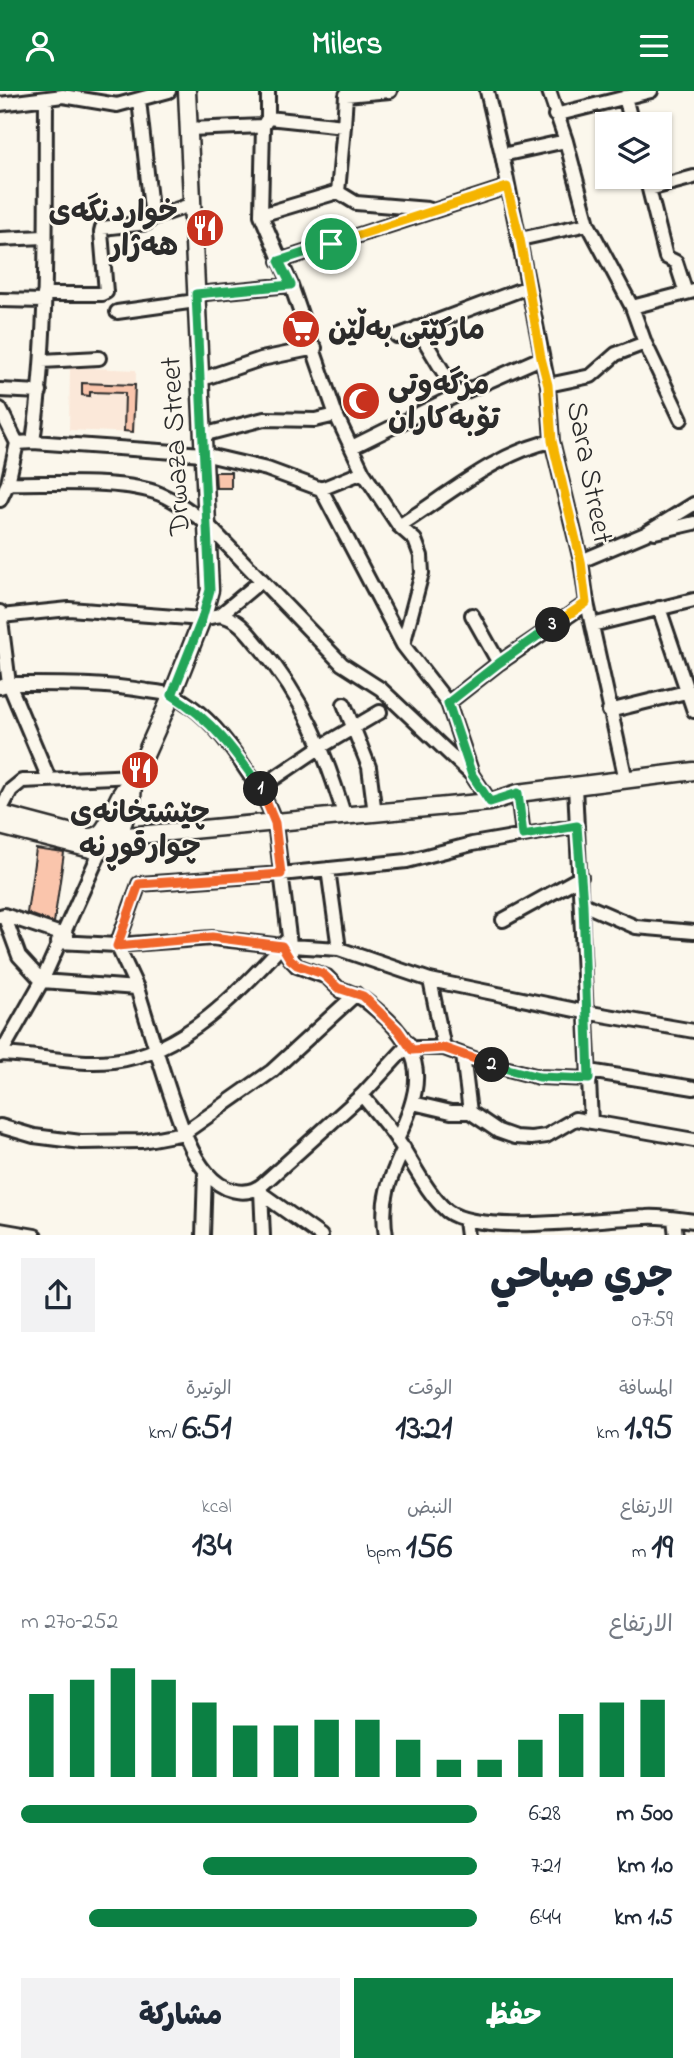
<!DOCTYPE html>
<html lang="ar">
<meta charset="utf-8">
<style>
:root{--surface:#fff;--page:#f2f2f3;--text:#1f2937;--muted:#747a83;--accent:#0b8043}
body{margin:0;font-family:"Indie Flower","Playpen Sans Arabic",sans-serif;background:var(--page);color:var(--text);direction:rtl;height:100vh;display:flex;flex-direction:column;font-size:26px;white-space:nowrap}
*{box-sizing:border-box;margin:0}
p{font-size:23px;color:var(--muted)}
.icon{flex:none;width:38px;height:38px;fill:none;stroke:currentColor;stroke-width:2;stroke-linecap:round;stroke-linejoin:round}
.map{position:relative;height:1144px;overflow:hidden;direction:ltr}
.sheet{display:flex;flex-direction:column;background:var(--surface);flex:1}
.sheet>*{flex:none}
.tools{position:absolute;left:595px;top:21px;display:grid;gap:14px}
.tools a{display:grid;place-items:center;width:77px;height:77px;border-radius:0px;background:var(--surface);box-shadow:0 2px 5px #0004;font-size:35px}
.pin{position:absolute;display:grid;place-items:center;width:60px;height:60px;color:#fff;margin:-30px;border:4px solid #fff;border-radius:50%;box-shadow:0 2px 7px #0007}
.km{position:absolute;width:35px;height:35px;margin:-18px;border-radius:50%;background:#222;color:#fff;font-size:19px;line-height:35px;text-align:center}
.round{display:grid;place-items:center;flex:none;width:74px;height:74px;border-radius:0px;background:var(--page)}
.overview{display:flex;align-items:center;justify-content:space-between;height:119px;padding:0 21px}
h1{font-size:38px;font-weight:800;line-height:52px}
.figures{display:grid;grid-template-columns:repeat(3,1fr);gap:10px;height:119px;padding:7px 21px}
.figures div{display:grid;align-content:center}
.figures b{font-size:35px;font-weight:800}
.figures small{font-size:19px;font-weight:400}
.figures p{font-size:19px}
.chart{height:196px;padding:14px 21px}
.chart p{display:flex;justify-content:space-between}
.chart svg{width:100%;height:126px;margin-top:7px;stroke:var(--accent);stroke-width:6}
.cta{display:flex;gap:14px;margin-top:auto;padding:14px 21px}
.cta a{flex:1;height:80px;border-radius:0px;background:var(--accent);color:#fff;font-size:28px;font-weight:800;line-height:80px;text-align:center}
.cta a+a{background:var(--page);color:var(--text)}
ul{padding:0 21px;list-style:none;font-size:23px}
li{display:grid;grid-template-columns:112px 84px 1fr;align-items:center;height:52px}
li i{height:18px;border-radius:9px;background:var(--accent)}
header{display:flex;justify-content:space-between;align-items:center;height:91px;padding:0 21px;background:var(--accent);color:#fff;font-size:32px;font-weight:800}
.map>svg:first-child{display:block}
.built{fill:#fbe8d9}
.building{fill:#fac5ac;stroke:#2b2b2b;stroke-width:2}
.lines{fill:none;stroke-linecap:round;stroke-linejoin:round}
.street-casing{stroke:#2b2b2b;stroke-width:18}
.secondary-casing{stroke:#2b2b2b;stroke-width:21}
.street{stroke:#fbf7ec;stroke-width:12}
.secondary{stroke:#fbf7ec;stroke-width:16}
.split-1-casing{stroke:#fff;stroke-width:14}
.split-2-casing{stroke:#fff;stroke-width:14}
.split-3-casing{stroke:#fff;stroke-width:14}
.split-4-casing{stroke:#fff;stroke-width:14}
.split-1{stroke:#22a559;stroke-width:9}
.split-2{stroke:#f0652b;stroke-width:9}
.split-3{stroke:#22a559;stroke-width:9}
.split-4{stroke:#f5b400;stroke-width:9}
.labels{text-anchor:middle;stroke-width:5;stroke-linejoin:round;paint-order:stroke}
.poi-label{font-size:30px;font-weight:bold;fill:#2b2b2b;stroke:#fbf7ec;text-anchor:start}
.street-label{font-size:30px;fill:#2b2b2b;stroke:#fbf7ec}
</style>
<header><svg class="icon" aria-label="menu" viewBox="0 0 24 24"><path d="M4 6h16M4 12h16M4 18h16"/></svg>Milers<svg class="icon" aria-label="person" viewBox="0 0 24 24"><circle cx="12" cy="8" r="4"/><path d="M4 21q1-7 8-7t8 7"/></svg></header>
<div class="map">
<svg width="694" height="1145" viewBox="0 0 694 1145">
<rect width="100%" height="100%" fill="#fbf7ec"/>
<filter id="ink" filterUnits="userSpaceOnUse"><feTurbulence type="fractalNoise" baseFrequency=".0143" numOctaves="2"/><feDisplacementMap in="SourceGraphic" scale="14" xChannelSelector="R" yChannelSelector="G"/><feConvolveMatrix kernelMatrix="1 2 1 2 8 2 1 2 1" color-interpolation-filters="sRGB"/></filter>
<g filter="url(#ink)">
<path class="built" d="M70,276L136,279L135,342L69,339Z"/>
<path class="building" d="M82,292L135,294L133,341L124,340L125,302L90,301V305L82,304Z
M215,381H231V397H216Z
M36,758L64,762L54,832L27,822Z"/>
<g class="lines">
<defs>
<path id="street" d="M487,0L502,64L548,294L552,350L581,470L587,512L626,689
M549,0L566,50L588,133
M625,6L632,33
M139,9L152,127
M0,13L63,5L117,14L169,0
M555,24L651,0
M268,27V0
M263,35L261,124L291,194L336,324L363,381L399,435L415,449L421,465L422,482L403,554
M344,35L338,101L356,112L428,118
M189,38L263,35L268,27L344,35L346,4L390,0
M502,64L566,50
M646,86L666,166L676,171L686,202
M649,98L694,86
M261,124L338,101
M0,148L44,146
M520,148L588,133L632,216
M279,170L507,96
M44,203H102L106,201L101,141L102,137L147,132L152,127L193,113
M196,203L291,194
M0,209L44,210
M117,221L196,210
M417,237L457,304
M397,245L528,196
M42,270L99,267
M199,289L261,268L315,257
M548,294L591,285L616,263L645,252
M0,299L40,301
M0,318L17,352
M681,328L645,252L632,216L694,200
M202,344L264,328L315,329L336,324
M33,351L203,363L267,378L321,398L363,381
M352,356L457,304L541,267
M8,392C50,393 123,388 160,403C177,410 191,421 206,432L342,573L381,598L472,684L490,711
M321,398L403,554L448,612L471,680
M0,409L8,392L17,352L33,351C49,238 45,123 46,9
M399,435C448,404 496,362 552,350
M655,441L694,432
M581,470L645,443L694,413
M659,517L694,620
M0,521L9,593L49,688
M220,524L262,489
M472,524L499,572
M1,525L69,518L202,528C209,527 217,523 223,525C240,529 248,542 259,555C306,610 324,659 345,726
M592,534L694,509
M0,596L9,593C55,593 102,592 148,600C156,601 166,602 174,605C201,618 222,643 239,668C253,689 267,707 275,732L292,870
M448,612L499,572L587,512
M344,613L369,676L375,723
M609,620L686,601L694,603
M575,695C581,807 586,919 591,1031
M260,697L322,655L380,621
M518,702L523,744
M0,720L11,699L22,690L135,685
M328,778L339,858
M583,813L636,836L694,841
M4,824L67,845
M0,825L4,824L19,865L42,890L137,897C148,933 159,969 171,1005C180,1031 189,1061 207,1082C221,1099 245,1108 263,1093L362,1004L409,953
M503,829L581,786
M58,851L117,854L212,847L275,854L339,858L430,889L585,921L694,940
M289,866L297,875L327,886L342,901
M430,889L444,957
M137,897L117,854L139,793L281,783L407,770L472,753L577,735
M338,897C363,905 369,912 388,929C429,969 419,1002 397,1049
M418,957H444L485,972L539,986L589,988
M0,963C37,964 75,974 113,970C182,963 242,899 286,850
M0,964L42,890L101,759
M463,964L470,1021
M589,980L694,997
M362,1004C376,1022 393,1040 404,1059C417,1080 429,1104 447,1120C480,1145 601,1127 646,1126C662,1125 678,1128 694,1130
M413,1012L451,1021H470L498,1040L515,1046L531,1047L546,1045L575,1028L694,1049
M0,1035L34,1045L81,1051L142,1050L184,1042L272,980L356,903
M255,1098L321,1145
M261,1099L263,1145
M674,1128L676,1145
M465,1130L467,1145
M0,1139L35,1145
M203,1145L205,1080
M386,1145C380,1109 389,1089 404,1057"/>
<path id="secondary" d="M0,723L87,746C115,748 109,704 133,691
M0,735L95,759L111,755L118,745L132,709L133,691L172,604L202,528L210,499L187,0
M104,740L127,745L490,711L518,702L694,680"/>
</defs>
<use href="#street" class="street-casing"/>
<use href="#secondary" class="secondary-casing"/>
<use href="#street" class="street"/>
<use href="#secondary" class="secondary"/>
</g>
</g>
<g class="lines" filter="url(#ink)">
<defs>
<path id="split-1" d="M261,698C236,661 211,628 172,604L202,528L210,499L196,203L291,194L279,170L331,153"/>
<path id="split-2" d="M261,698L275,732L281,783L139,793L117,855L212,846L282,855L290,868L297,874L323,883L338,897L363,905L398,939L412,959L444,957L492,974"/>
<path id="split-3" d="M492,974L539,986L589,988L583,813L577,735L523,744L518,702L490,711L472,684L448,612L499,572L553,534"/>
<path id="split-4" d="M331,153L507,96L520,148L541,267L548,294L552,350L581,470L586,512L553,534"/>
</defs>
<use href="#split-1" class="split-1-casing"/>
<use href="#split-2" class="split-2-casing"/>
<use href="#split-3" class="split-3-casing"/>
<use href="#split-4" class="split-4-casing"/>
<use href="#split-1" class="split-1"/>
<use href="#split-2" class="split-2"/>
<use href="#split-3" class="split-3"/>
<use href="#split-4" class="split-4"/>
</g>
<defs>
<symbol id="restaurant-disc" viewBox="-11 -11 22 22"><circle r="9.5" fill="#c8321e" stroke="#fbf7ec"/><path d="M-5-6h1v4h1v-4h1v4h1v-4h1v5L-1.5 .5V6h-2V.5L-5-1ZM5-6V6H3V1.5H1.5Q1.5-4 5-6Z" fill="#fff"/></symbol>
<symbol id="supermarket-disc" viewBox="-11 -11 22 22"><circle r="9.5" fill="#c8321e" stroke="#fbf7ec"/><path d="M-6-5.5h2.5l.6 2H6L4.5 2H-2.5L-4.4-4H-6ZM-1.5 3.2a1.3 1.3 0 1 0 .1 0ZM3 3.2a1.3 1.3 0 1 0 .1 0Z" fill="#fff"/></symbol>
<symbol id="mosque-disc" viewBox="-11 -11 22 22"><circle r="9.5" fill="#c8321e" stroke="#fbf7ec"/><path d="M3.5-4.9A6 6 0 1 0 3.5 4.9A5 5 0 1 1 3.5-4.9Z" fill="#fff"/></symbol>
</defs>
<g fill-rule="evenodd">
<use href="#restaurant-disc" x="183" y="115" width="44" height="44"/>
<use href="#supermarket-disc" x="279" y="216" width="44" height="44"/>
<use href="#mosque-disc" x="339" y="288" width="44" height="44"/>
<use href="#restaurant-disc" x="118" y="657" width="44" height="44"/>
</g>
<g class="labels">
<g class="poi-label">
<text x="178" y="130" text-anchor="end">خواردنگەی<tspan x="178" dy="34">هەژار</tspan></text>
<text x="328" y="248">مارکێتی بەڵێن</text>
<text x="388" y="303">مزگەوتی<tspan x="388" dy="34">تۆبەکاران</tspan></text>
<text x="140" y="731" text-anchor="middle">چێشتخانەی<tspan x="140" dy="34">چوارقوڕنە</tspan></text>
</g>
<g class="street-label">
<text transform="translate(174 355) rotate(-93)" y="10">Drwaza Street</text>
<text transform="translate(591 381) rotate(79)" y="10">Sara Street</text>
</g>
</g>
</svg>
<div class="tools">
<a><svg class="icon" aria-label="layers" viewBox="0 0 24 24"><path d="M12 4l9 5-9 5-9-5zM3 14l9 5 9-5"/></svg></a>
</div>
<div class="pin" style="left:331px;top:153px;background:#1e9e55"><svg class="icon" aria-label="arrive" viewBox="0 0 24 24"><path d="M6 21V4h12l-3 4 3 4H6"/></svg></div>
<b class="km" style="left:261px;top:698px">1</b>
<b class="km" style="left:492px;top:974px">2</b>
<b class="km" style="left:553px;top:534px">3</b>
</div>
<section class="sheet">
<div class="overview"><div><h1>جري صباحي</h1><p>07:59</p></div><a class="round"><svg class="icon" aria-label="share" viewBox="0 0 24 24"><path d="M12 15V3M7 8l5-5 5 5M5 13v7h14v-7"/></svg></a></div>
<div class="figures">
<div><p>المسافة</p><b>1.95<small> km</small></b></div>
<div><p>الوقت</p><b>13:21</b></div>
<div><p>الوتيرة</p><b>6:51<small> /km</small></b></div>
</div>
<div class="figures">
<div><p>الارتفاع</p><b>19<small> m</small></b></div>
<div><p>النبض</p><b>156<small> bpm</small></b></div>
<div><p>kcal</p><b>134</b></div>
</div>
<div class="chart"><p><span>الارتفاع</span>252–270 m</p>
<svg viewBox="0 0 160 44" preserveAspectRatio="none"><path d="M5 44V15M15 44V10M25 44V6M35 44V10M45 44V18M55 44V26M65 44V26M75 44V24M85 44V24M95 44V31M105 44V38M115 44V38M125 44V31M135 44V22M145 44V18M155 44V17"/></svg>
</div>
<ul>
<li><b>500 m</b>6:28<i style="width:100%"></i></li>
<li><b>1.0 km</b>7:21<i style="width:60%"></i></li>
<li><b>1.5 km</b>6:44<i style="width:85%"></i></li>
</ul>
<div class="cta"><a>حفظ</a><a>مشاركة</a></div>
</section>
